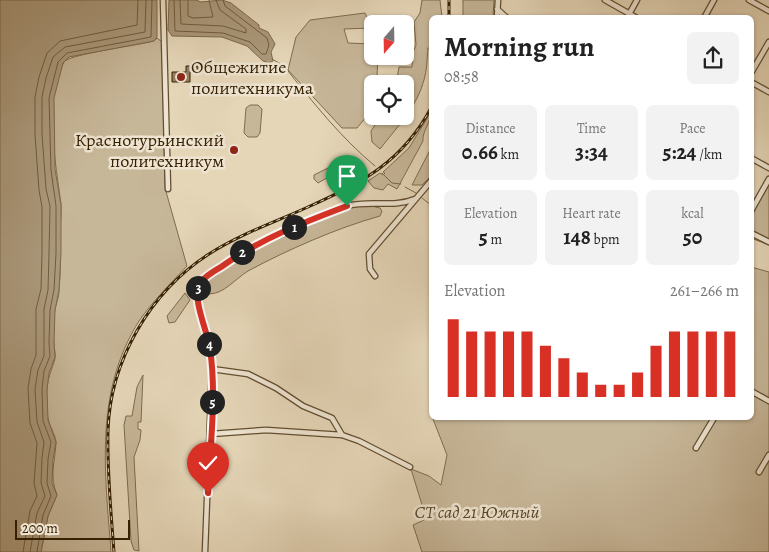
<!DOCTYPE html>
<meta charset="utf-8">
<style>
:root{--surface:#fff;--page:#f2f2f2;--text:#222;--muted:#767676;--accent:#d93025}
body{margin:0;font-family:Alegreya,serif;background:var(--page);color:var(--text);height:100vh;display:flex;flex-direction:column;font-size:19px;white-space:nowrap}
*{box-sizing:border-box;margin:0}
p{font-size:16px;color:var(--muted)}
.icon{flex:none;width:28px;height:28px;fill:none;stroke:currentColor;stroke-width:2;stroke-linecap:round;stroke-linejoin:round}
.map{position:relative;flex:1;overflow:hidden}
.drawer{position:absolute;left:429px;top:15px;width:325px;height:405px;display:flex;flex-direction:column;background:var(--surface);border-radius:8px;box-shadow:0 1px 4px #0004}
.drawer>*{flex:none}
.needle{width:32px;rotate:200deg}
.tools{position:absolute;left:364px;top:15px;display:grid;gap:10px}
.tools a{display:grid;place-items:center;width:50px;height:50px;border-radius:8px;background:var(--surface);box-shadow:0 1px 4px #0004;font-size:25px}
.scale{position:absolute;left:15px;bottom:12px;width:115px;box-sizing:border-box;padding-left:5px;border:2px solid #362103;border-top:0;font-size:14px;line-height:18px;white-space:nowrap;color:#362103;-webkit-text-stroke:4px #eee4d1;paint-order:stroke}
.pin{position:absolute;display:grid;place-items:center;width:42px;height:42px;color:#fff;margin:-51px -21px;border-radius:50% 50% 50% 0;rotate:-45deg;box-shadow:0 0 5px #0007}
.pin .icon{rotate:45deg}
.km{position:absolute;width:25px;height:25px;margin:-12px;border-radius:50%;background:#222;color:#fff;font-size:14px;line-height:25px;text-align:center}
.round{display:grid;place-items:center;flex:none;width:52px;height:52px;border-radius:8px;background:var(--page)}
.head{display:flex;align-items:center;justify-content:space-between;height:85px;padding:0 15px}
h1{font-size:28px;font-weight:700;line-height:38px}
.stats{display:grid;grid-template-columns:repeat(3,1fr);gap:8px;height:85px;padding:5px 15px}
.stats div{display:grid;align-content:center;border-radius:8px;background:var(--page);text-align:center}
.stats b{font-size:21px;font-weight:700}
.stats small{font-size:14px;font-weight:400}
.stats p{font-size:14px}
.chart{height:140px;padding:10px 15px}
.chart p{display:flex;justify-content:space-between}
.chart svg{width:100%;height:90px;margin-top:5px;stroke:var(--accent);stroke-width:6}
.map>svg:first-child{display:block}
.green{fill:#c7b799;stroke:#7e6c4e}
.water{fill:#aa987a;stroke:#7c684a}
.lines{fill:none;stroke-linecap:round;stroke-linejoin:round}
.shore{stroke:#705c3e;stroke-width:1}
.stream{stroke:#7c684a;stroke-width:1}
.building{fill:#917f61;stroke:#362103}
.minor-casing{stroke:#624e30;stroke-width:7}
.minor{stroke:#eee4d1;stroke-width:4.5}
.rail-casing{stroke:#362103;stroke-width:3}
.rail{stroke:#eee4d1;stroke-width:1;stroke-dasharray:4;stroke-linecap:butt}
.route-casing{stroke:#fff;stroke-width:10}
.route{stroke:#d93025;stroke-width:6}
.poi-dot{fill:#8f2418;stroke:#eee4d1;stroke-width:2}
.labels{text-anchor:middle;stroke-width:5;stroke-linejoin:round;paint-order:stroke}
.poi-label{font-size:18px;fill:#362103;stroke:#eee4d1;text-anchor:start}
.park-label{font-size:18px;font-style:italic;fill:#5a4628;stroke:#eee4d1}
</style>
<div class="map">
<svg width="769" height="552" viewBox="0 0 769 552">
<rect width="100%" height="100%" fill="#e5d6b8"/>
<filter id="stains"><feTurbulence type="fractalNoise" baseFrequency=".004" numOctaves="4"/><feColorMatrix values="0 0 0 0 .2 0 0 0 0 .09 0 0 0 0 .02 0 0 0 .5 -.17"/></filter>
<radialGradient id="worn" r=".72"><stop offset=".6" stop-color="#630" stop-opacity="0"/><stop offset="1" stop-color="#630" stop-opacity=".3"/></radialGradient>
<path class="green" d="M422,0H440L442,17L431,18V48H428C427,59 427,70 424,80C417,107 397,127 380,149L372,142L371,131L381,116H405V84H396L399,67H412L413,52L416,45L414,22L420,13Z
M463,0H494L493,17H463Z
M365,13L372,28L344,29L348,43L372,44V56H378L377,76L388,81V84H372V110L357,128H342L288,70L296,37L310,20Z
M157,38L162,42L165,188L187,266C170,284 153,301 139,321C94,393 105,472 111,552H41L48,516L57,495C49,475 55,463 56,443C56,436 51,429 49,422C46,413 46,397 47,388C48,377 52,369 55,359C56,354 54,349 54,344C53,333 53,320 55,310C56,303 59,298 59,291C61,271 60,251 60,231C60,222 62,213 61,204C56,166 43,96 64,62C69,54 140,45 154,41Z
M250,105H258L262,109L260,133L257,137H248L244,133L246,108Z
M431,112C431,123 422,131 423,141L397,189L388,184L383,190L374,188L368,181L380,173L383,175L385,173L383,172L409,148Z
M431,148V176L422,185H412Z
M336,164L341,168L339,171L318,183L314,179V175Z
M769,182V245L751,238V214Z
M367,205L380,208L382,211L380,216C337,228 287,250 248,271C235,279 224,294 209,294L207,289L209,279L242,255L352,207Z
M751,267L769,272V552H422L413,525L424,520L423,508L411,469L429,476L441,485L447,455L433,419L435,418H751Z
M185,293L190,300L175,322L169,323L167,316Z
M143,375L141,422H138V429L141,430L140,440L134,457L139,551L134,550L131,541L124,425L126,416H132L137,387Z"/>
<path class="water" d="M0,0H157V37L154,41L69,57L63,63L54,98L55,169L61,205V253L59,290L55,310L54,343L55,357L49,373L47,389L48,420L56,442L53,459L52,483L57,495L48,516L41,552H0Z
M169,0H196L201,2L222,0L231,3L259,25V28L268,32L275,44L271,52L273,61L269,63L263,61L247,46L222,37L172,36L168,30Z"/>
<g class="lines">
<path class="shore" d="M174,0L175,31L223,33L250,42L262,54H266L269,45L267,38L225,6L223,0
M180,0L181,24L223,26L246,33V29L220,10L216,0
M188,0V16L193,18L213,17L209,0
M23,552L30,511L37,496L34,483L37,443L30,423L28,388L31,369L36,355V309L41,289L42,253V207L39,190L35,135V97L39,77L47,53L60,41L137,25L138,0
M30,552L37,513L45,496L41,483L42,458L44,442L37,422L35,389L38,370L44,356V309L48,290L49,253L50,206L46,189L42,134V97L46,78L53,57L65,47L145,32L146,0
M37,552L43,515L51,496L47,483L48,459L51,442L43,421L42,389L44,371L50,356L49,343L50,310L54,290L56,253V206L51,170L49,98L58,62L67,53L151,37L152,0"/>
<path class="stream" d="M272,59L284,66C312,101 340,137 375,166
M382,173L392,183L401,184
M405,187L416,193
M422,198L431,205"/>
</g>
<path class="building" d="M186,66H198V72H190V82H172V72H186Z"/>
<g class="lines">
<defs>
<path id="minor" d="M163,0L168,189
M605,0L637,18
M749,0L769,11
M497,9L507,18
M497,18L498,0
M627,18L637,0
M704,18L714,0
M751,73L769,42
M751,82L769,92
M751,158L769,168
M751,211L769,179
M751,233L769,242
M375,276L370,269L369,254L431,181
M212,369L248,374L276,388L303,406L332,418L342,435
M751,391L769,401
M211,434L266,430L342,435L359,441L410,467
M696,448L714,418
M759,472L769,455
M205,552L212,369L210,347L198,299L197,289L201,282L240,253L258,243L347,206C370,200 393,208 415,199"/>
</defs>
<use href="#minor" class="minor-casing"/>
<use href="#minor" class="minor"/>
<defs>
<path id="rail" d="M449,18V0
M114,552C111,512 107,472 108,431C110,361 150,292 209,254C240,234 275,222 308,207C362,183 402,162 431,108"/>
</defs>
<use href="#rail" class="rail-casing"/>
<use href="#rail" class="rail"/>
</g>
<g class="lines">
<defs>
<path id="route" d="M208,493C210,446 217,396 210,349C208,332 191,298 200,283C205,276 214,271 221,267C260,239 302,223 347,206"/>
</defs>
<use href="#route" class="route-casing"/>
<use href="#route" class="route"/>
</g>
<g class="poi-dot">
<circle cx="181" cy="77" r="5"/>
<circle cx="234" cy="150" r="5"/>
</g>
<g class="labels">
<g class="poi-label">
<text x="191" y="73">Общежитие<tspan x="191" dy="21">политехникума</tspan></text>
<text x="224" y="146" text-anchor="end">Краснотурьинский<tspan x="224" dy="21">политехникум</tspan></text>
</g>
<g class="park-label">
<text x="477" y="518">СТ сад 21 Южный</text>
</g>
</g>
<rect width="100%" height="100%" filter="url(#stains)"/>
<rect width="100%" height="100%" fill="url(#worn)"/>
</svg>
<div class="tools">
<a><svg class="needle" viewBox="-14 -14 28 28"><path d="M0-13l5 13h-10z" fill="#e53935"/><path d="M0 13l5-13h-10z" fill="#767676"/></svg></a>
<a><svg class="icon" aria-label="locate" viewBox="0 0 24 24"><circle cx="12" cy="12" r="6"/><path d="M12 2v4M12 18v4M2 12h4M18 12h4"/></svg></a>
</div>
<div class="scale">200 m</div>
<div class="pin" style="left:347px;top:206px;background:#1e9e55"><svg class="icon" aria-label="arrive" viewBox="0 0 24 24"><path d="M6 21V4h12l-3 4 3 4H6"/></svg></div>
<div class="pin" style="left:208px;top:493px;background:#d93025"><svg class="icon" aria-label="check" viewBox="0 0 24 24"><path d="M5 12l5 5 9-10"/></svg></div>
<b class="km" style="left:294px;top:227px">1</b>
<b class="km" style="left:242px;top:252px">2</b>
<b class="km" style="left:198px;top:288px">3</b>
<b class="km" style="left:209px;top:344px">4</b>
<b class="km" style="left:212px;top:402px">5</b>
<section class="drawer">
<div class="head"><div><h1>Morning run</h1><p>08:58</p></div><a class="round"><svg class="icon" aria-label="share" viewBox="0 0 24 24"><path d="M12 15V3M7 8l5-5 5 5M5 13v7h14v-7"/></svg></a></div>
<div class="stats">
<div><p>Distance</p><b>0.66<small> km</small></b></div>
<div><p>Time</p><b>3:34</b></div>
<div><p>Pace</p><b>5:24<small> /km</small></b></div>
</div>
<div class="stats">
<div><p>Elevation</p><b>5<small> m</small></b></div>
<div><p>Heart rate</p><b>148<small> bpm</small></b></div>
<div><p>kcal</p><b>50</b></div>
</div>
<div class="chart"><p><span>Elevation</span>261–266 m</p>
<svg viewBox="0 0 160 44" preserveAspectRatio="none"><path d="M5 44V6M15 44V12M25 44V12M35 44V12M45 44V12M55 44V19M65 44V25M75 44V32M85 44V38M95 44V38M105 44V32M115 44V19M125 44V12M135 44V12M145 44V12M155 44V12"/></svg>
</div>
</section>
</div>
